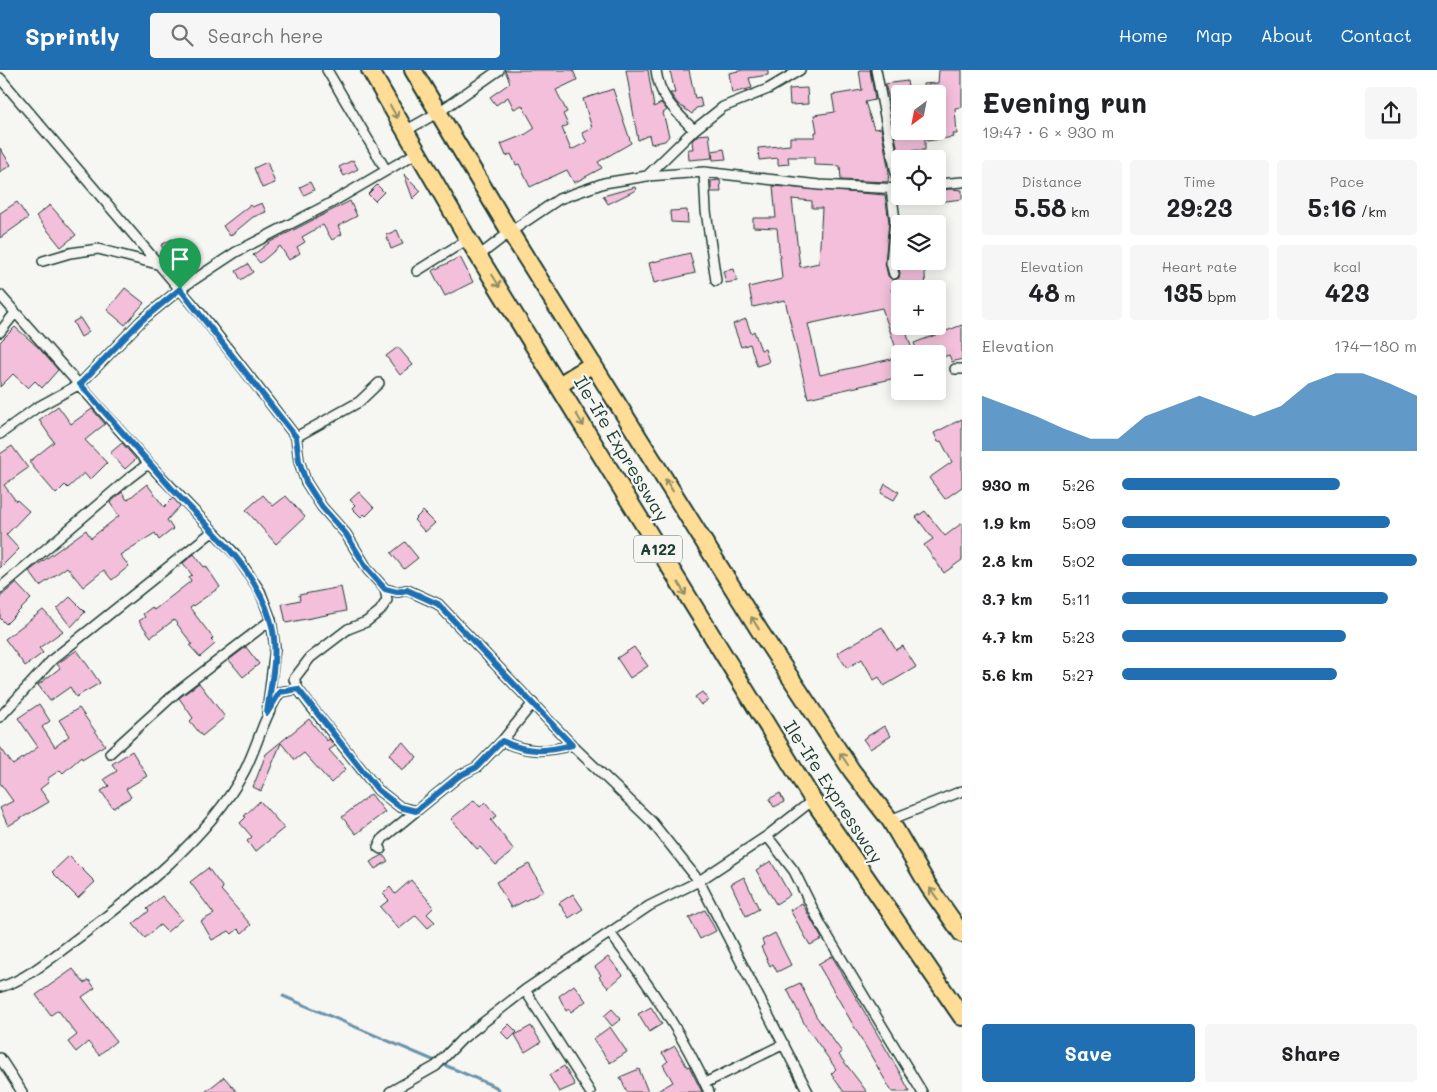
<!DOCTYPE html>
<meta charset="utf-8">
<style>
:root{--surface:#fff;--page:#f6f6f6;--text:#202124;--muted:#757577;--accent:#1f6fb2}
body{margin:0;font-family:Mali,sans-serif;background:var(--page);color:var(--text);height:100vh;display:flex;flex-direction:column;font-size:19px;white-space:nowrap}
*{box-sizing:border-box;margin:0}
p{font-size:16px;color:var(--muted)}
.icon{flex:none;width:28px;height:28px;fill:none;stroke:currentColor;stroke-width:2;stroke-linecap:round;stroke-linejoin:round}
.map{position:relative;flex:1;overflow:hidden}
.drawer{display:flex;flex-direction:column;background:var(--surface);width:475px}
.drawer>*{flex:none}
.needle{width:32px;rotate:212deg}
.tools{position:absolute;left:891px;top:15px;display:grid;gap:10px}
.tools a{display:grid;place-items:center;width:55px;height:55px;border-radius:5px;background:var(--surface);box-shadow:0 2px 12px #0003;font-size:25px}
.pin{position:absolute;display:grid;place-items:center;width:42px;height:42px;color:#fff;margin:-51px -21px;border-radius:50% 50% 50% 0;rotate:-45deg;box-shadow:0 0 5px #0007}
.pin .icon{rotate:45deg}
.round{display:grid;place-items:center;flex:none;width:52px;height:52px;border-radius:5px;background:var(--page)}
.head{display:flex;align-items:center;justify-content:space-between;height:85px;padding:0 20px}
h1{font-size:28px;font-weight:700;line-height:38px}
.figures{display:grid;grid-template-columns:repeat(3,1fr);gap:8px;height:85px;padding:5px 20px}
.figures div{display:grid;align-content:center;border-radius:5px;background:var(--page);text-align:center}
.figures b{font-size:25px;font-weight:700}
.figures small{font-size:14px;font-weight:400}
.figures p{font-size:14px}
.chart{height:140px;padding:10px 20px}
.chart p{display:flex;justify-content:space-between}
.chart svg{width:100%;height:90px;margin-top:5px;fill:var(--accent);opacity:.7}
.action{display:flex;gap:10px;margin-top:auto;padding:10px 20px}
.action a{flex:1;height:58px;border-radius:5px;background:var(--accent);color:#fff;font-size:20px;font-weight:700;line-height:58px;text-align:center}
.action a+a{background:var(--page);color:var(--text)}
ul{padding:0 20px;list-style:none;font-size:16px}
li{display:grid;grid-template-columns:80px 60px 1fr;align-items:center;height:38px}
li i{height:12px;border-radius:6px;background:var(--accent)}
header{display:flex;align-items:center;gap:30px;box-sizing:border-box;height:70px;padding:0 25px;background:var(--accent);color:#fff}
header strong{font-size:24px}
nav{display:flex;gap:28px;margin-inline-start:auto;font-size:18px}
.search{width:350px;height:45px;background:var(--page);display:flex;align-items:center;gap:12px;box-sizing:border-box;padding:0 18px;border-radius:5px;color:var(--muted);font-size:19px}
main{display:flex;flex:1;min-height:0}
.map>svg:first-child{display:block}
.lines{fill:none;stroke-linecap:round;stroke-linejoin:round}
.stream{stroke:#6b93ab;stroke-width:3}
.building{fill:#f3bfda;stroke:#1f3d34;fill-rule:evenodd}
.street-casing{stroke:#1f3d34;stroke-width:12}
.highway-casing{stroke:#1f3d34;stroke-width:20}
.street{stroke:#f6f6f2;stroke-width:9}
.highway{stroke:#ffdd96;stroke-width:16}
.oneway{stroke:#8f8d65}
.route-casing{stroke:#fff;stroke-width:10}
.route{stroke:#1f6fb2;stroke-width:6}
.labels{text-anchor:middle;stroke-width:4.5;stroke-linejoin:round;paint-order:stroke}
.shield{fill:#f6f6f2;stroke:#60746d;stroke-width:1}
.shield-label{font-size:16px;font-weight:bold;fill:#1f3d34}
.street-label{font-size:18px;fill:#1f3d34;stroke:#f6f6f2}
</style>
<header>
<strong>Sprintly</strong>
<div class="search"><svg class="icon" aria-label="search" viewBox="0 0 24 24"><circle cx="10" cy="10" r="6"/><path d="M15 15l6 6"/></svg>Search here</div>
<nav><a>Home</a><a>Map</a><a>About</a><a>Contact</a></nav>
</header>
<main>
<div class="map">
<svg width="962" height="1022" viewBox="0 0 962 1022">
<rect width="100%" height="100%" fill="#f6f6f2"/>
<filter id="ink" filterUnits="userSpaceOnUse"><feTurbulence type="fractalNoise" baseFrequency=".02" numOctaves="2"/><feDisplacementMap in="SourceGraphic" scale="10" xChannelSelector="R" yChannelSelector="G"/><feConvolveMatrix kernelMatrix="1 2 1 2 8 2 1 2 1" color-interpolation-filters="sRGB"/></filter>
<g filter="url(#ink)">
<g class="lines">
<path class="stream" d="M283,926L496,1017L500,1022"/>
</g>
<path class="building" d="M505,0H573L577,10L556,20L567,42L563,44L568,55L562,58L571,80L587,72L582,63L592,58L583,29L613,19L631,73L598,92L602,98L574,113L567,100L530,117L519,94L516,95L511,84L506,86L501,74L526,64L535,58L522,35L514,39L508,27L496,35L490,27L510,13Z
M626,0H648L654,37L661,33L667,40L663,43L669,66L665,71L651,74L649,65L638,70Z
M670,0H689L695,28L700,27L702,37L696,38L692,44L678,34L670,23H675Z
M743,0H768V5L749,8L752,18L732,23L729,3Z
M859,0H870L875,30L865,32L874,59L881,58L889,102L888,112L841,110L840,96L814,95V87H788L789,94L778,95V88L759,90L758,78L790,75V67H815V62H817L814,45L835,42L832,25L862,20Z
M939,0H962V37L955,38L957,64H953L954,67L927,71V62L938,61V24H924L923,14L938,13Z
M907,11L909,24H900V31L890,33L885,14Z
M807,18L808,34L790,35L789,19Z
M900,55V63L925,64V80L898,81L893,56Z
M709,64L712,88L689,90L688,79H693L692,71L698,65Z
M0,78L11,95L0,102Z
M724,79L726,89L713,90L712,81Z
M353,90L358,99L344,106L339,97Z
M267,92L275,113L262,118L254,98Z
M404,104L421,121L413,129Z
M720,110L721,122H711V111Z
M310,112L314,120L304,125L300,117Z
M377,115L384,122L375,131L368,124Z
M773,116L885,125L889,152L885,193L888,206L893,210L899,208L900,203L897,191H924L926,219H891L900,246V256H904L912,279L898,284L882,238L808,254L820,305L900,287V307L808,328L785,230L753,237L749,217L782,209L777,158L753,157V148H776ZM792,129L812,131V138H822L819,193L800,197Z
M635,117L636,120L608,134L603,126Z
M951,119L962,120V129L938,132V120Z
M350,131L357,146L338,156L342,164L332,170L323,155L302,167L305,172L297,177L300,183L289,190L280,176L260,193L253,185L270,172Z
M17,132L28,148L0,168V143Z
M262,133L266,142L253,147L230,166L223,156L250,135L252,137Z
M50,135L76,165L61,177L36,146Z
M687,140L688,153L671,152L670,141Z
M397,160L403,174L391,179L386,165Z
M172,169L178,180L167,185L161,175Z
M690,183L695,203L654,213L649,193Z
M460,187L473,212L445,226L432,201Z
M248,194L253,202L241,210L236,201Z
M734,199L737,211L726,213L723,201Z
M125,218L144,233L125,255L107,240Z
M80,248L89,262L81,267L73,252Z
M746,249L751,263L754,261L761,280L765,279L769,292L757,296L750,274L741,277L733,254Z
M962,255V289L952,292L949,285L938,289V284H918L914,273Z
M15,257L39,278L58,300L42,318L35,311L28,318L13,304L0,317V272Z
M398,277L413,295L400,305L386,286Z
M58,336L71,354L92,339L105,354L85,370L107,393L90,410L84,403L68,418L65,415L56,424L29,392L54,372L39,350Z
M962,349V417L945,429L929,408L952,392L941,371L938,372L934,363Z
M122,373L136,389L125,399L110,383Z
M12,376L28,398L4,415L16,431L17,430L29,441L6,465L19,479L0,498V384Z
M147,414L164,437L173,428L180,436L167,450L173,459L159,470L155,463L120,485L129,496L112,510L104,500L83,517L67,497L40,516L29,501L86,460L91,468L119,446L110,433L122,422L127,430Z
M885,414L899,422L894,430L881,423Z
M359,422L374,438L366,446L364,444L361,447L352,438L355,435L350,430Z
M263,425L273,436L286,426L305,447L276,474L246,440Z
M423,441L435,453L425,462L414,450Z
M925,441L945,466L962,453V490L944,503L924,475L933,469L916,447Z
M405,472L418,488L404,499L391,483Z
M194,484L204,497L206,496L220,517L190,538L213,568L211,570L215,574L200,587L190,576L192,574L174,550L151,567L139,551L145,547L143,544L152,537L154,540L191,511L189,507L192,505L183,493Z
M16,513L31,529L6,554L0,548V527Z
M341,517L346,541L286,553L282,534L300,530L299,525Z
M70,527L85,542L71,557L57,539Z
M43,540L63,561L39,578L43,583L25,596L5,569Z
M882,557L896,580L903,576L916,597L884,616L879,607L874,610L862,589L847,598L837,583Z
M246,577L259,594L243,607L229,590Z
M634,577L648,596L630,608L617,588Z
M77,580L100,613L76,627L70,617L50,631L38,615L60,598L57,594Z
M199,613L225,647L202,666L190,651L193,648L179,628Z
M702,622L708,630L701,635L695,627Z
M39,634L50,651L42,657L55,677L69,666L59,650L79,638L105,675L82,689L81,687L63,703L60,700L47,709L49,712L40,719L49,732L8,756L0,738L13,731L0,713V677L13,695L38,677L18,648Z
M309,649L327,671L329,669L335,676L329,680L346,699L331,713L304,683L295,690L281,673L261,721L253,717L266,684Z
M884,656L891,666L870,679L863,669Z
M403,672L417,688L402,700L389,684Z
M132,681L147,706L126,719L131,727L113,738L101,721L109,716L104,709L117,701L112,694Z
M780,723L784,732L774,737L769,729Z
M371,724L385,742L356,764L342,747Z
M474,730L480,737L485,732L497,746L491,750L514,780L496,795L480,777L477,779L451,749Z
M260,731L284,758L255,782L247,771L252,767L240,753L246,747L244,746Z
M383,785L388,791L375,799L370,792Z
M69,786L95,812L78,828L52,802Z
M771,791L790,825L776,834L756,800Z
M529,794L544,821L511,838L496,812Z
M208,798L223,818L221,820L251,855L242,863L238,859L232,864L229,861L212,870L201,851L214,844L190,812Z
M744,807L759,839L746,846L731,814Z
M411,810L434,837L427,844L435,852L428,858L416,845L399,859L380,837L389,830L383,824L390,817L395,824Z
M573,824L583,839L569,848L559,833Z
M162,826L182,849L167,862L160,855L145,868L133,854L149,841L147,839Z
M802,833L822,869L810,875L790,840Z
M705,840L716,861L700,869L689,848Z
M775,863L791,895L777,902L773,894L770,896L761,877L764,875L762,870Z
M832,886L900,1003L910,1022H892L818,894Z
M608,887L623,905L608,918L599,907L601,905L595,897Z
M73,899L84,913L89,910L95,918L82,927L116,971L99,985L88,972L76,982L68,972L77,965L58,940L51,945L36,925Z
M800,913L816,946L842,982L839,985L867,1022H844L831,1004L836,999L805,955L787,919Z
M574,915L586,931L571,942L569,939L566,941L559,926Z
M651,937L662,954L649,962L638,944Z
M612,939L621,949L612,956L604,946Z
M509,954L517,962L509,970L501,962Z
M531,956L541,972L525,982L515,965Z
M610,957L627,982L610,993L593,969Z
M675,976L687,997L689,996L702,1022H656L673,1012L663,995L668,991L662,983Z
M564,996L575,1015L559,1022L549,1005Z
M639,999L648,1022H627L620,1007Z
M224,1007L237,1022H205Z"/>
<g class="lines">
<defs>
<path id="street" d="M327,0L386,100
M656,0C659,27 675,41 694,60
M876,0L899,119
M0,8L201,244L296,367L299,391L306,412L322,437L346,464L368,500L385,519L397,522L407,520L438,534L572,675L652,752L699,811L808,1022
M405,61L439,42L499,0
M704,102L706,141L716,211
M647,106L704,102L819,115L900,119
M938,114L962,112
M891,119L895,150L891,193L894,204
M480,185L510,162L559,129L604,113L647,106L694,60L723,37L768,19L800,0
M43,191L70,183L98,179L157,194
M417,201L468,169
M0,225L151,396L236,485L260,521L271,550L275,578L267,643
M0,262L15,243
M955,299H962
M0,364L36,338L80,314L141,251L180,219L236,182L329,134L418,82
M296,367L359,332L379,313
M0,518L128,409L145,396H151
M385,519L387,530L380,541L366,552L348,559L310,588L294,609L298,619L309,634L378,720L400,737L416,741
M533,633L502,671C527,683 546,682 572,675
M0,647L53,589L212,462
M110,683L177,622L271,550
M890,750L962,721
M767,766L794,801L821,855L922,1022
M381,779L378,777L383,768L459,706L477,697L502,671
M610,863C648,913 683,964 709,1022
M0,917C24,911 53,887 74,871C133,827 209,768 244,702C258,675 262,650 280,622L298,619
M525,920L590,1022
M0,988L22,1022
M705,1013L784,974
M390,1022L436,996L462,969L525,920L649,836L699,811L767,766L813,730"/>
<path id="highway" d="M370,0L468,169L813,730L962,947
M413,0L510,162L761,563L852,701L890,750L929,817L962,864
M559,315L593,294"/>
</defs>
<use href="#street" class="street-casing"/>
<use href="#highway" class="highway-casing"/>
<use href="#street" class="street"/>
<use href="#highway" class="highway"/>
</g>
<defs><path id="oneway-shaft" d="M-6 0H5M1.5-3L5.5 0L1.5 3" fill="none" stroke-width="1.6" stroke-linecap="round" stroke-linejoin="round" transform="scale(1.25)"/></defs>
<g class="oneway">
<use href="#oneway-shaft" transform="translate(394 42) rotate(60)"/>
<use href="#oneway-shaft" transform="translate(496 211) rotate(59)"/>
<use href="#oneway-shaft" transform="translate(580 350) rotate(59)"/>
<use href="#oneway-shaft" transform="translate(669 415) rotate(-122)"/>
<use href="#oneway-shaft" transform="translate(682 519) rotate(59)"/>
<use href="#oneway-shaft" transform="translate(755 553) rotate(-122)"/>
<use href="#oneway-shaft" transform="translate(844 689) rotate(-124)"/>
<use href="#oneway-shaft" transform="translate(934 824) rotate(-125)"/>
</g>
</g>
<g class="lines" filter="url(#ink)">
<defs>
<path id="route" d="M180,219L296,367L299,391L306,412L322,437L346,464L368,500L385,519L397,522L407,520L438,534L572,675C546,682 527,683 502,671L477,697L459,706L416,741L400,737L378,720L298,619L280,622L267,643C271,612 280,579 270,549C254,496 210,459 173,420C142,385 111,349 80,314L141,251Z"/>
</defs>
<use href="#route" class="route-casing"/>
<use href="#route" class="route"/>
</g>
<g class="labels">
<rect class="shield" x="634" y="465.5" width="48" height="27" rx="4"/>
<g class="shield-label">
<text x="658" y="485">A122</text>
</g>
<g class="street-label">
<text transform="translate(621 379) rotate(59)" y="6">Ile-Ife Expressway</text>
<text transform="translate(833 722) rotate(57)" y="6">Ile-Ife Expressway</text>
</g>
</g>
</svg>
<div class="tools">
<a><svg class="needle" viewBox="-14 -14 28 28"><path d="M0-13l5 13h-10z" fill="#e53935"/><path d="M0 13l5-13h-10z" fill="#757577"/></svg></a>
<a><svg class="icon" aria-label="locate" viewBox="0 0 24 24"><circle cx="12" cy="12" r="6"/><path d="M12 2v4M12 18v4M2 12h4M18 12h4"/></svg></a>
<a><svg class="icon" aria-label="layers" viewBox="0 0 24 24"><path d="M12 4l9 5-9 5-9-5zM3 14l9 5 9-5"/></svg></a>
<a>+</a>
<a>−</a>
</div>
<div class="pin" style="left:180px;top:219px;background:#1e9e55"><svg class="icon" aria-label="arrive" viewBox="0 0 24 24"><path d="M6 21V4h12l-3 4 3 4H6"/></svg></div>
</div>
<section class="drawer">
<div class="head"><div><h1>Evening run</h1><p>19:47 · 6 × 930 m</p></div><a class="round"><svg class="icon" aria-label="share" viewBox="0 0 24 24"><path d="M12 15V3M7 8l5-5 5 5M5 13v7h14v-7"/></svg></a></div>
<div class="figures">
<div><p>Distance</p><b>5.58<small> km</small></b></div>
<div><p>Time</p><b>29:23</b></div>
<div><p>Pace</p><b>5:16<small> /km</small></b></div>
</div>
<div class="figures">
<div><p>Elevation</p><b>48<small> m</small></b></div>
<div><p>Heart rate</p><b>135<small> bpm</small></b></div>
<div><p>kcal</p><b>423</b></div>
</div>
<div class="chart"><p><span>Elevation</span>174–180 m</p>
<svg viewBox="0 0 160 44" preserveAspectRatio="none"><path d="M0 44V17L10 22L20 27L30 33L40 38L50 38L60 27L70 22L80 17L90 22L100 27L110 22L120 11L130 6L140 6L150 11L160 17V44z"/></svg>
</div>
<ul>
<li><b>930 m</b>5:26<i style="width:74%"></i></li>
<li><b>1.9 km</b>5:09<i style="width:91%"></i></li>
<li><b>2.8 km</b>5:02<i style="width:100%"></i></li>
<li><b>3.7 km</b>5:11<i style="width:90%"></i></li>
<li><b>4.7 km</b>5:23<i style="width:76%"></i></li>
<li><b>5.6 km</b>5:27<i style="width:73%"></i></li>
</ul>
<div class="action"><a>Save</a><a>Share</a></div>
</section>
</main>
